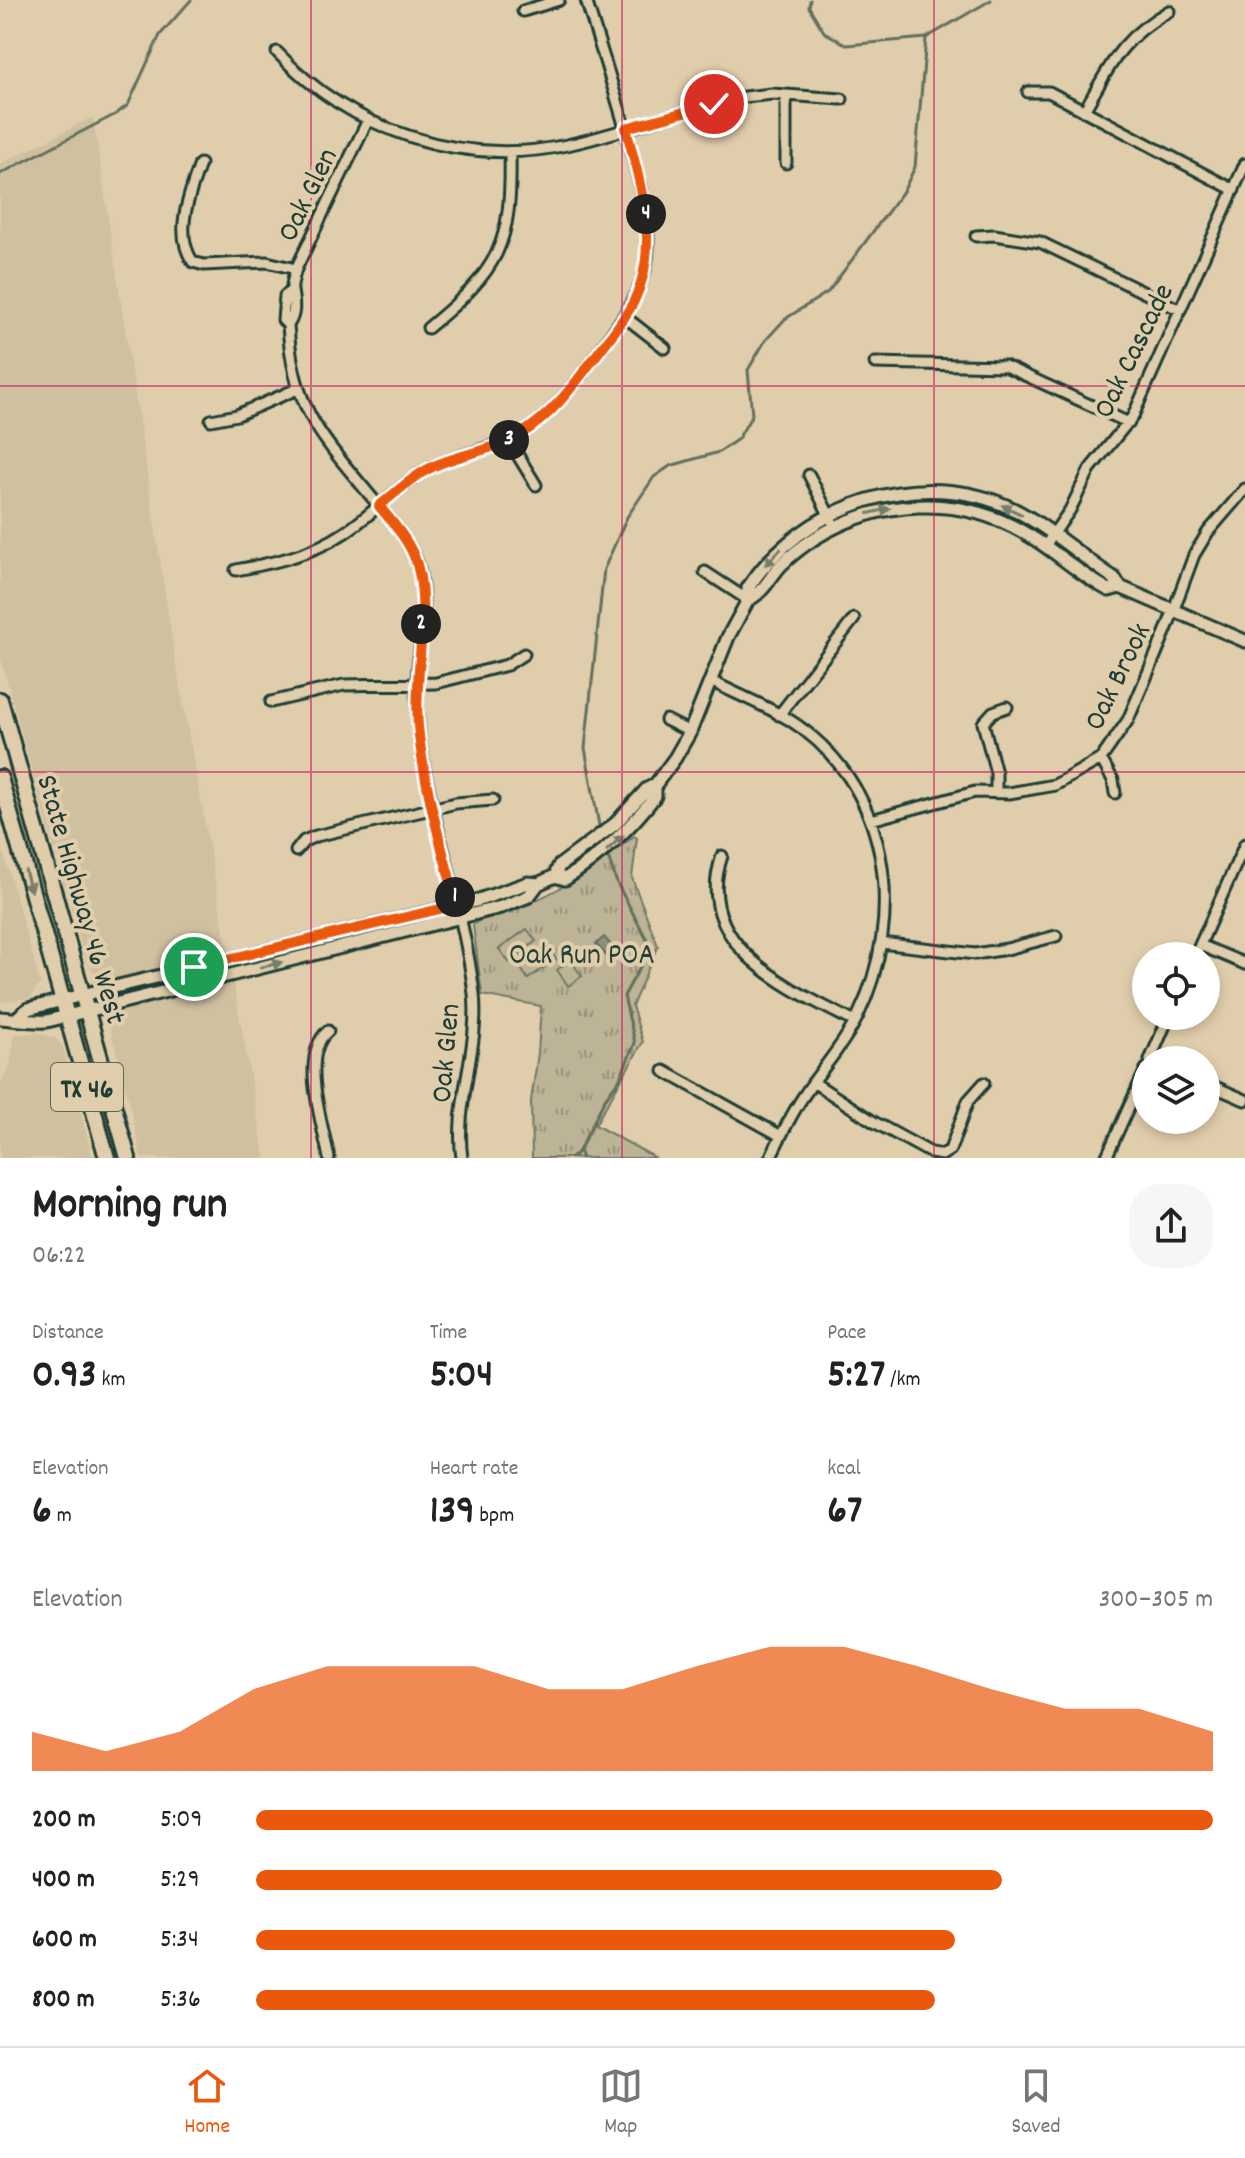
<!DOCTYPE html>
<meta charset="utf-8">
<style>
:root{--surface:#fff;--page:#f6f6f6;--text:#222;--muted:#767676;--line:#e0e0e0;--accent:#ea580c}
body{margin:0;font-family:Dekko,sans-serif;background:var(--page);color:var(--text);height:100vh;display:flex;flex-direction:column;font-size:30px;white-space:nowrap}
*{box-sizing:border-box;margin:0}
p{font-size:26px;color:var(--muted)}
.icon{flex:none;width:44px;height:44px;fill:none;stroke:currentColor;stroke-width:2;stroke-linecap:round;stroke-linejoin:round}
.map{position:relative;height:1158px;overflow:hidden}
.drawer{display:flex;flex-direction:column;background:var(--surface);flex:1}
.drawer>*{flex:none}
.controls{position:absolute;left:1132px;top:942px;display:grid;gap:16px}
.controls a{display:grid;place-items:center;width:88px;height:88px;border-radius:50%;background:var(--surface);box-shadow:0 4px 12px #0003;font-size:40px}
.pin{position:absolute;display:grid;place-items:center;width:68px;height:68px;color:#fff;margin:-34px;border:4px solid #fff;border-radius:50%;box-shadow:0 2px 8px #0007}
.km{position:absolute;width:40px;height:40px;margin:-20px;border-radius:50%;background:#222;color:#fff;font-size:22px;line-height:40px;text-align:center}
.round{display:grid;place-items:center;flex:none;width:84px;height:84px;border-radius:32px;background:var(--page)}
.summary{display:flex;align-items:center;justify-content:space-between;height:136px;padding:0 32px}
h1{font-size:44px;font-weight:700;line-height:60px}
.figures{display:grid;grid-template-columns:repeat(3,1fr);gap:12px;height:136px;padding:8px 32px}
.figures div{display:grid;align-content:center}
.figures b{font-size:40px;font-weight:700}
.figures small{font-size:22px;font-weight:400}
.figures p{font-size:22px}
.chart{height:224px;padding:16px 32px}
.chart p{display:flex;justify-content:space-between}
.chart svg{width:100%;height:144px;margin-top:8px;fill:var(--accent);opacity:.7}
ul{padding:0 32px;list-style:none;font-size:26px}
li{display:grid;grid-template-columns:128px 96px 1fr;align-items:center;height:60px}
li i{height:20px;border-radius:10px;background:var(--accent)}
.tab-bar{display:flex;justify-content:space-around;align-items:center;height:112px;border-top:2px solid var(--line);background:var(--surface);font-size:22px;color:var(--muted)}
.tab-bar a{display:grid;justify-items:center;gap:4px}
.tab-bar .active{color:var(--accent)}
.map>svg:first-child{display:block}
.built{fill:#cfc0a0}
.grass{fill:url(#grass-tufts);stroke:#6e7865;stroke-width:2}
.pitch{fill:#bdb396;stroke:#6e7865;stroke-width:2}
.water{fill:#8e9179;stroke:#626f5d;stroke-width:2}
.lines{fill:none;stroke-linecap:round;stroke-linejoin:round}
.stream{stroke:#626f5d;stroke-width:3}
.minor-casing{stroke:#1f3d34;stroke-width:15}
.tertiary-casing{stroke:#1f3d34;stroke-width:17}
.primary-casing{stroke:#1f3d34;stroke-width:20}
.minor{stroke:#e0cdab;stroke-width:9}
.tertiary{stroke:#e0cdab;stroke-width:11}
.primary{stroke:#e0cdab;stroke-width:14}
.oneway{fill:#767e6a}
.route-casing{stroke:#fff;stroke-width:16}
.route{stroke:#ea580c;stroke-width:10}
.grid{fill:none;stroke:#c2185b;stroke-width:2;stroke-opacity:0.55}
.labels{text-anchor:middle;stroke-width:8;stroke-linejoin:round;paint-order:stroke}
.shield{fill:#e0cdab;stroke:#596858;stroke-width:2}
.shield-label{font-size:28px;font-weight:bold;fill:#1f3d34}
.street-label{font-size:30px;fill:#1f3d34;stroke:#e0cdab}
.park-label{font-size:30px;fill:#274339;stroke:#e0cdab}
</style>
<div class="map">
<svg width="1245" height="1158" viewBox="0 0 1245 1158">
<defs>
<pattern id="grass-tufts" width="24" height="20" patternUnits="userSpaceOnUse" patternTransform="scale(2)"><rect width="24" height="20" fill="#bdb396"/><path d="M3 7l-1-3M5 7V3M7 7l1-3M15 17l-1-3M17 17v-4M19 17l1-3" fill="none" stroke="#99937b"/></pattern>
</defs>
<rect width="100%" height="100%" fill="#e0cdab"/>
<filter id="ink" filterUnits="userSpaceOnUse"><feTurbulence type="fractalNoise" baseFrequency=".0125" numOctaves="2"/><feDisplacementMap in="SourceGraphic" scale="16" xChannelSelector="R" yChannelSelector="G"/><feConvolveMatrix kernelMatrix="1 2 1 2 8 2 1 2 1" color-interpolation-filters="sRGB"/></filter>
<g filter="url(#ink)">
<path class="built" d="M93,117L174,652L265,1158H141L134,1121L97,977L85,959L0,656V164Z
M0,840L40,983L30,998L0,1002Z
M39,1033L55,1038L63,1047L93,1158H0V1084L10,1066L15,1034Z"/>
<path class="grass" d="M634,836L637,838L632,878L658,946L632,1006L643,1042L595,1125L656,1158H532L531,1101L538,1053L541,1006L482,995L473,925L478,921C543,903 582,878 634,836Z"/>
<path class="pitch" d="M527,929L536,941L509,962L499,949Z
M547,946L556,959L528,979L519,966Z
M570,960L582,976L568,986L557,970Z"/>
<path class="water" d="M604,937L618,953L612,962L596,944Z"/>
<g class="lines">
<path class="stream" d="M810,0L809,7L824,32L847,45L926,38L991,0
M0,174L116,114L128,105L160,35L191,0
M600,831L585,748L604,569L627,517L654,477L670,466L719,452L738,439L752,415L748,370L765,341L785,319L828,292L904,190L915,167L926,38
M579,1151L582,1158
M571,1158L579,1151L605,1099L619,1080L635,1043L624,996L647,954V940L617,883L607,854"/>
<defs>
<path id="minor" d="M523,11L559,0
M277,52C350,130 461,168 567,145C627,132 684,108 745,97L772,94L842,99
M1028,92H1049L1234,190
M1084,111C1112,63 1119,40 1169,11
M786,163V95
M200,164C190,193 173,233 193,262L204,265L267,262L296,269
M976,236L994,235L1040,242L1180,310
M292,290L285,296L283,320L288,325C293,414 325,440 378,505C392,522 408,539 416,560C430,597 419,643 417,681C416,702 418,722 420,742C432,827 464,908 474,994C480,1049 454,1103 462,1158
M625,317L665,348
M288,325C296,314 294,303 292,291C291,284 294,276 296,269L368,120
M428,328C500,269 512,245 510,152
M875,363L1005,366L1129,423
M211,420L237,415L297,389
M509,441L536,485
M809,475L832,521
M1045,546L1070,510L1090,469L1133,416L1245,164
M236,570C273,563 311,555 344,533C373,514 396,488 426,470C458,452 496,451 527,430C556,410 576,382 597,354C618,325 642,296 647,259C651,228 643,199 636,169C622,112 603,56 586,0
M705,572L748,600
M711,681C736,694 764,705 788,719C891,783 907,916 857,1018C843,1046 822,1068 805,1094C791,1114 781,1136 770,1158
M271,702L344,685L436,683L507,665L524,654
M779,715L854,619
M666,720L690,732
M1101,759L1113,780L1115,793
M996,791V773L983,723L993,712L1007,707
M871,820L975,792L1009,793L1055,785L1101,759L1128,720L1167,628L1194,555L1208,532L1245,489
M296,851L304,841L316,836L456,803L493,800
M722,856C691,947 791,989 855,1022
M881,943L975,954L1007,949L1056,936
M1200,945L1245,964
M1195,956L1245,844
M328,1031C299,1055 323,1125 329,1158
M1150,1060L1169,1016
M664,1071L781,1136
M813,1082L874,1122L931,1153L942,1155L950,1150L968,1101L984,1083
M1206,1083L1245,1100
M1106,1158L1146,1069"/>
<path id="tertiary" d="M748,600C763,593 770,577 781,565C791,555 803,546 815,538C879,499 958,494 1023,532C1054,549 1078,574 1109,590L1120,587L1245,641
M555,876L559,866L615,824L647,789L655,785L675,758L690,732L728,637L748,600V588C802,505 921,464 1013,509C1049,527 1080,556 1114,578L1120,587
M18,1017L28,1009L102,990L476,901L528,883L538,884
M0,1018C16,1019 31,1022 47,1021L501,907L529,896L538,884L555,876L565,879C601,856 629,830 655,796V785"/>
<path id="primary" d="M0,700L128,1158
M0,778L107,1158"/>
</defs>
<use href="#minor" class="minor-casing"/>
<use href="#tertiary" class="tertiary-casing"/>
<use href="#primary" class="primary-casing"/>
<use href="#minor" class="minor"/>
<use href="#tertiary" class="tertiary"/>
<use href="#primary" class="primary"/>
</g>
<defs><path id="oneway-solid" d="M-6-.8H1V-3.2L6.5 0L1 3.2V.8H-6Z" transform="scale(2)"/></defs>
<g class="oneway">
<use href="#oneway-solid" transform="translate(1012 510) rotate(-155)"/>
<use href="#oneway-solid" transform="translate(879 511) rotate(-13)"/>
<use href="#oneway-solid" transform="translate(773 557) rotate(134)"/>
<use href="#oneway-solid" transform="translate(615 843) rotate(-42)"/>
<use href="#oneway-solid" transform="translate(28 881) rotate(75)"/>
<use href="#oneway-solid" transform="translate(271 965) rotate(-14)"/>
</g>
</g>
<g class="lines" filter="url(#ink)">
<defs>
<path id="route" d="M194,967L457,905C441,846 424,787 418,726C413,675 433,601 414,556C406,537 392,522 379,506C398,491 416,473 439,464C466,453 494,450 519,435C550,417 571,389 592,361C606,342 623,323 634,301C661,245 640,185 626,128L714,104"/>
</defs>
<use href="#route" class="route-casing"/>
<use href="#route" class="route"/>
</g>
<path class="grid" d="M311,0V1158M622,0V1158M934,0V1158M0,386H1245M0,772H1245"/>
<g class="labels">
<rect class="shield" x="51" y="1063" width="72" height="48" rx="6"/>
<g class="shield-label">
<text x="87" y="1097">TX 46</text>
</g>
<g class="street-label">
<text transform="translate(306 194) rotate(-64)" y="10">Oak Glen</text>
<text transform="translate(1132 350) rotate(-64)" y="10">Oak Cascade</text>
<text transform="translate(1116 676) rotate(-64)" y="10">Oak Brook</text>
<text transform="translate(83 899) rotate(74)" y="10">State Highway 46 West</text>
<text transform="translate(444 1053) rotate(-85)" y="10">Oak Glen</text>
</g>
<g class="park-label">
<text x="582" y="963">Oak Run POA</text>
</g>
</g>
</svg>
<div class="controls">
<a><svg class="icon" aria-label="locate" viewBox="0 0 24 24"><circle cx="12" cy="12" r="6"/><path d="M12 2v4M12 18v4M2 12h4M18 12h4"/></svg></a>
<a><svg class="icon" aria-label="layers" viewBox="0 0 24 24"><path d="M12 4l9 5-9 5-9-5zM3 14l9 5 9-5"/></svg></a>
</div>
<div class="pin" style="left:194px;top:967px;background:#1e9e55"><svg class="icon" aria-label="arrive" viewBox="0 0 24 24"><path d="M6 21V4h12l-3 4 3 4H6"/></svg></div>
<div class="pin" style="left:714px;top:104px;background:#d93025"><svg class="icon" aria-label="check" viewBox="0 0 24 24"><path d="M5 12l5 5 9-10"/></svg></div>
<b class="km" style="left:455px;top:897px">1</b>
<b class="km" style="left:421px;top:624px">2</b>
<b class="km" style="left:509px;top:440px">3</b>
<b class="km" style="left:646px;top:214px">4</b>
</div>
<section class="drawer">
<div class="summary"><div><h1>Morning run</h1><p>06:22</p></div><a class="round"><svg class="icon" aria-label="share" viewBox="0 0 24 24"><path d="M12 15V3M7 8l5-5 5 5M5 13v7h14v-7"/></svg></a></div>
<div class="figures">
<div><p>Distance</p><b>0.93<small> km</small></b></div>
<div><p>Time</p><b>5:04</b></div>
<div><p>Pace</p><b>5:27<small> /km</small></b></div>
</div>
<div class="figures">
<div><p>Elevation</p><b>6<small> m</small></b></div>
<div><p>Heart rate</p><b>139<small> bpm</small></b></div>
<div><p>kcal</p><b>67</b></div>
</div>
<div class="chart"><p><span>Elevation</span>300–305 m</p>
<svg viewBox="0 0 160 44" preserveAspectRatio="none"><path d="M0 44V32L10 38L20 32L30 19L40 12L50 12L60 12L70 19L80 19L90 12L100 6L110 6L120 12L130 19L140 25L150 25L160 32V44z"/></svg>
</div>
<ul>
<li><b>200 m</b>5:09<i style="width:100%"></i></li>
<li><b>400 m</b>5:29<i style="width:78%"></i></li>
<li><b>600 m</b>5:34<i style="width:73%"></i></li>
<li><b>800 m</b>5:36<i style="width:71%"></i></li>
</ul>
</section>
<nav class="tab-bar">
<a class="active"><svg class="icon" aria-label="home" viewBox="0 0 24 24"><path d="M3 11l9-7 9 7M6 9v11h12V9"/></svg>Home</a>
<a><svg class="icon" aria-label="map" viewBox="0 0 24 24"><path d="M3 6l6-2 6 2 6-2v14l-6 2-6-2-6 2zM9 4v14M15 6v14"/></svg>Map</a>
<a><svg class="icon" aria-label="saved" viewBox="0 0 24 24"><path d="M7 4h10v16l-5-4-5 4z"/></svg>Saved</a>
</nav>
